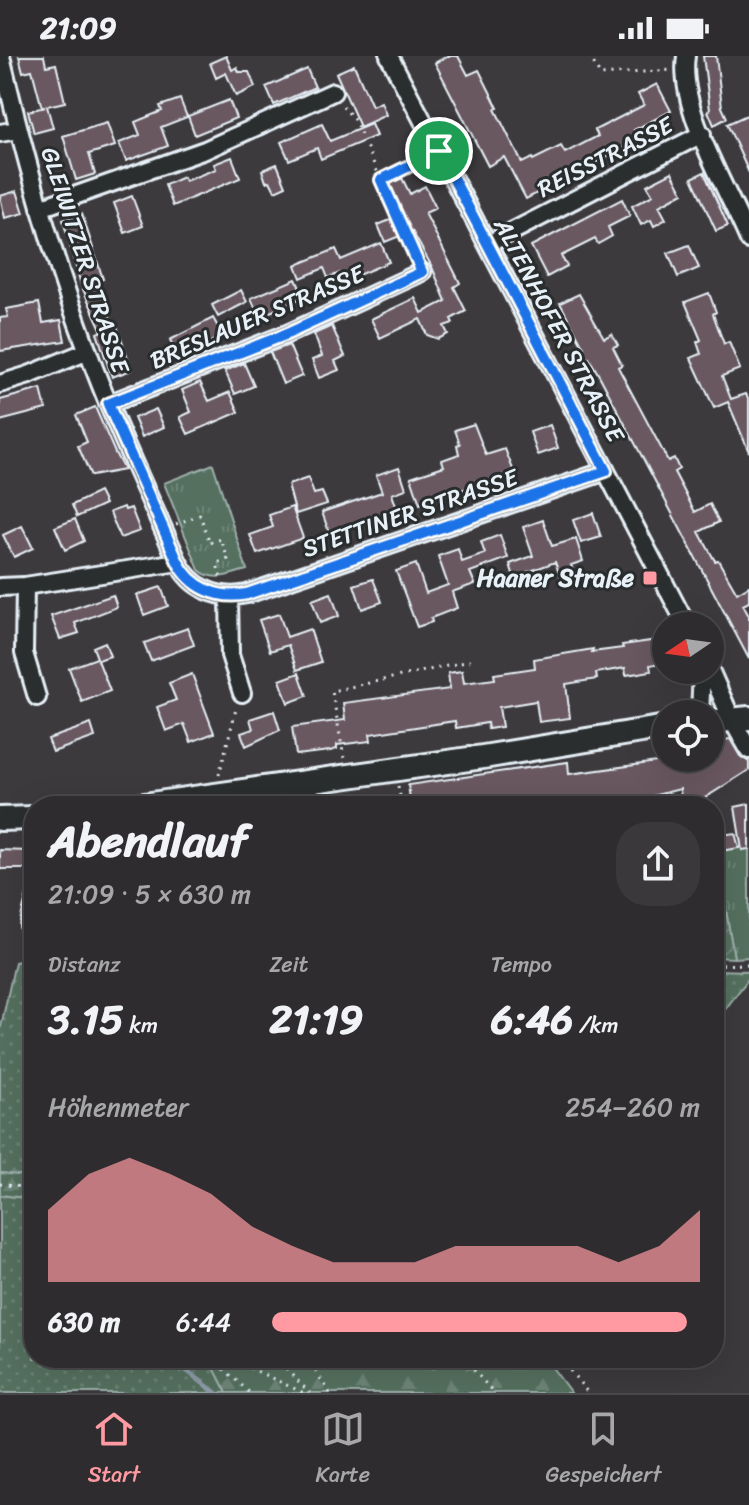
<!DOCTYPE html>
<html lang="de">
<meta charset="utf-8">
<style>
:root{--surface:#2e2c2e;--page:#3a383a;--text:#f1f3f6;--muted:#a7a7aa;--line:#49484a;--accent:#ff9aa2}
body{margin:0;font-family:Sriracha,sans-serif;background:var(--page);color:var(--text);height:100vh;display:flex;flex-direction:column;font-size:30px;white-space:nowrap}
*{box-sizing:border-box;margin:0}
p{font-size:26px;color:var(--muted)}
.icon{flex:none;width:44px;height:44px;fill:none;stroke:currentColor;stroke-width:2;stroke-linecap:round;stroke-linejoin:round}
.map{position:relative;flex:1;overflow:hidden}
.side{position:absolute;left:24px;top:740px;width:700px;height:572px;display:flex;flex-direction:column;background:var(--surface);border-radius:32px;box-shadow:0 8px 32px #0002,0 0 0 2px var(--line)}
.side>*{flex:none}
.needle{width:52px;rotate:257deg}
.fabs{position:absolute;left:652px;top:556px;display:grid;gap:16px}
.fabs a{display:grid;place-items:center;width:72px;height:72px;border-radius:50%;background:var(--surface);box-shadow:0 8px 32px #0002,0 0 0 2px var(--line);font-size:40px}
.pin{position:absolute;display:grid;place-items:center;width:68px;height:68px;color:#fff;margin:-34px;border:4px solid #fff;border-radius:50%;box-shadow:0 2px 8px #0007}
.round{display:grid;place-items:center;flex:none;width:84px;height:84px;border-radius:32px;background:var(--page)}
.overview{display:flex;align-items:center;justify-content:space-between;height:136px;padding:0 24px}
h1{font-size:44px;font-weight:700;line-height:60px}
.metrics{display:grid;grid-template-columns:repeat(3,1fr);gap:12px;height:136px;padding:8px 24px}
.metrics div{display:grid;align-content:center}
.metrics b{font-size:40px;font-weight:700}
.metrics small{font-size:22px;font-weight:400}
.metrics p{font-size:22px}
.chart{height:224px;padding:16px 24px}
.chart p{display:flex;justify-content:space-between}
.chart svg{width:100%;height:144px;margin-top:8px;fill:var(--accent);opacity:.7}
ul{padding:0 24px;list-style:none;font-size:26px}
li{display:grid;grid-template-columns:128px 96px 1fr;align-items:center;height:60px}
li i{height:20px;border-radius:10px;background:var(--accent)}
.status{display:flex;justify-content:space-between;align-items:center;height:56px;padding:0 40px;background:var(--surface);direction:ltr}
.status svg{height:22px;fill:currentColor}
.tabs{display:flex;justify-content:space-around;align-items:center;height:112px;border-top:2px solid var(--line);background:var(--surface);font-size:22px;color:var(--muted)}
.tabs a{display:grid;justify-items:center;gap:4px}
.tabs .selected{color:var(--accent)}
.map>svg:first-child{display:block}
.grass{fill:url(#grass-dots);stroke:#9eb0ac;stroke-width:2}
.forest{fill:url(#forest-firs);stroke:#9eb0ac;stroke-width:2}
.park{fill:url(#park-tufts);stroke:#9eb0ac;stroke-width:2}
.garden{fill:url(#garden-furrows);stroke:#9eb0ac;stroke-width:2}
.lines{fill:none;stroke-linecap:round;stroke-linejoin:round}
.stream{stroke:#8d9ba8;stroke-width:5}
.building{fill:#6a5860;stroke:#e8f1f8;stroke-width:2}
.street-casing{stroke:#e8f1f8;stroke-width:22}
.secondary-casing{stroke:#e8f1f8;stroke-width:28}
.path{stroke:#e8f1f8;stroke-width:3;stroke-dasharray:2 6;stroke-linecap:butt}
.street{stroke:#2a2d2e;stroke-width:16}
.secondary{stroke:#2a2d2e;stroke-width:22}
.route-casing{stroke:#fff;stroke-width:16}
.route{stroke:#1a73e8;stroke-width:10}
.poi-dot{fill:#ff9aa2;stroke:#2a2d2e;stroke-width:3}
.labels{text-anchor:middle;stroke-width:6;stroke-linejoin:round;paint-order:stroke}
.street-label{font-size:24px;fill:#e8f1f8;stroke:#2a2d2e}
.poi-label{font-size:24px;font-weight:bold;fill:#e8f1f8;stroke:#2a2d2e;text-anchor:end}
</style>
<div class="status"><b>21:09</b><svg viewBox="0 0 49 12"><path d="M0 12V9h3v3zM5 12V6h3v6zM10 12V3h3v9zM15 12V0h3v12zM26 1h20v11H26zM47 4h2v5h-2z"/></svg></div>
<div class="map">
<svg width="749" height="1337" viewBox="0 0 749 1337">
<defs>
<pattern id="grass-dots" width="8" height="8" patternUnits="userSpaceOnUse" patternTransform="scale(2)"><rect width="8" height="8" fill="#54705f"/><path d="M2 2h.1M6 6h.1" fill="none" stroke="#6d8577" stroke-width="1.8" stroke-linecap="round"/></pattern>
<pattern id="forest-firs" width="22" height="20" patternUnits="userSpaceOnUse" patternTransform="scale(2)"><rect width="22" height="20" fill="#54705f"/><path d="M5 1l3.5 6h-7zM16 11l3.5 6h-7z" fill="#6d8577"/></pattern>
<pattern id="park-tufts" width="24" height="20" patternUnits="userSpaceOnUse" patternTransform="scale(2)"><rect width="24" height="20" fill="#54705f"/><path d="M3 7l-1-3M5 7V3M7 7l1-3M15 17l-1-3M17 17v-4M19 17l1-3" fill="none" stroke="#6d8577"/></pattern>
<pattern id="garden-furrows" width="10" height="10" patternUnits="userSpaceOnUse" patternTransform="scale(2)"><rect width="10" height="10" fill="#54705f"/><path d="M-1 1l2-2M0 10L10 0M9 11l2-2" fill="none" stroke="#6d8577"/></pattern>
</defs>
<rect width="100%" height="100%" fill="#3d3a3d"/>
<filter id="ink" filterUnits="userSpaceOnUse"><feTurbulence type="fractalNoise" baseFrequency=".0125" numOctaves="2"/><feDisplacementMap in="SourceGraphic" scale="16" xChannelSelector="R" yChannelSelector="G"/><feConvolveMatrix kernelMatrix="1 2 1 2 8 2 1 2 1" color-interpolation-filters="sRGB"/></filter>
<g filter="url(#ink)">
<path class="grass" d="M34,903V1121L0,1117V975L15,906Z
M714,914L749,915V922L714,968Z
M0,1139L34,1143V1302H209L227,1337H0Z"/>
<path class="forest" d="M0,1117L34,1121V1143L0,1139Z
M209,1302H545L571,1337H227Z"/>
<path class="park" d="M213,408L247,514C230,518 214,527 199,514L164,427Z
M749,790V901L734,902L716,795Z"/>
<path class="garden" d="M716,795L734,902L714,901V796Z"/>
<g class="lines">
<path class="stream" d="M175,1302L181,1303L186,1314L216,1337"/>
</g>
<path class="building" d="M19,0H44L46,10L56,8L65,46L47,50L53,72L34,77L28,55L45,51L42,52L32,14L23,16Z
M226,0L232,14L237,11L239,16H249L255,31L236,40L226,17L216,22L210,7Z
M447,0H458L468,19L479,14L498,52L495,53L522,107L532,102L533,104L561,90L565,97L598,80L595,74L644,49L638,38L657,28L671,55L634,74L639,84L526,143L504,101L488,110L435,7Z
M703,0H716L722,51L727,62L714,69L708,55L710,54Z
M354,9L372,50L381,46L386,59L360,71L336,17Z
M307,13L315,31L274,49L266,31Z
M180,43L187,61L161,71L168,90L126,105L119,87L140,79L135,66L162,55L160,50Z
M229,44L236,62L195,79L188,60Z
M749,58V117L727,68Z
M107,67L115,90L89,98L95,118L76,124L63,80Z
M322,68L330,85L371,68L376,80L321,103L317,92L289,104L281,86Z
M232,101L240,122L173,150L165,129L183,121L185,125L216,113L214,108Z
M277,108L286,130L275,135L270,125L266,126L262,114Z
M672,116L683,137L659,150L666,163L654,170L651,164L641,169L632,150L653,139L647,129Z
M704,116L728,170L716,175L692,122Z
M402,122L410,138L425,130L436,152L425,157L460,227L454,231L466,255L451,263L453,267L444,270L448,278L438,283L427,279L420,263L380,282L371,263L415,242L422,257L446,245L432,211L412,175L385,186L378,169L402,159L388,129Z
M17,135L24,157L5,162L0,140Z
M132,140L143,170L125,177L114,147Z
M622,143L630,160L608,171L612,180L598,188L595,183L561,200L567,210L547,221L531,190Z
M82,158L103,223L96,225L114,271L117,270L132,314L112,321L97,277L102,275L81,229L63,164Z
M381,187L389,206L344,225L340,217L328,222L324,212L301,222L296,209L336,193L341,204Z
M689,189L699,212L678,221L668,197Z
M296,223L304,241L259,261L251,242Z
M241,234L247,246L218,261L212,249Z
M709,237L716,256L713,258L724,288L729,286L740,313L722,320L731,343L746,338L749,344V396L728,346L714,352L691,302L701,298L697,286L701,284L685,246Z
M579,238L604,282L612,278L618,289L613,291L622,309L618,311L668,405L674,402L679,413L674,416L695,456L710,448L719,466L699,476L715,505L718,504L737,537L749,530V546L743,549L749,560V603L600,321L589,302L585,304L580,295L584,292L560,247Z
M39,247L43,267L61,264L65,285L0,295V262L8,261L6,253Z
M213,262L223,280L179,302L170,284Z
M332,270L345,300L335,305L339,314L319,322L312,304L322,300L314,278Z
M289,289L302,320L283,328L270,296Z
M244,307L254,330L235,338L225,315Z
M200,326L209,345L230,336L239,356L188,378L180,361L191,356L182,334Z
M41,333L46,353L0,365V344Z
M95,351L115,397L124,414L91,420L78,390L87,386L76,359Z
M156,353L164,371L142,381L134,362Z
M474,368L486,399L505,393L514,416L420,448L411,421L444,410L442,404L459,398L457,389L460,388L455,374Z
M550,369L558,392L538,399L530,376Z
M399,411L406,433L392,438L398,456L330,479L322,456L382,436L376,419Z
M308,422L314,438L322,436L327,448L296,458L288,429Z
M99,436L105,448L77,461L72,449Z
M124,451L125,454L131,452L140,475L120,482L110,456Z
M292,451L303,482L257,498L250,479L273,471L269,459Z
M593,457L601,481L581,487L573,464Z
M75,463L84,485L65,494L55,471Z
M543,464L552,490L576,483L583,505L571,509L575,520L562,525L555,506L514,521L510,508L533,500L523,471Z
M22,470L33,492L14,501L3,479Z
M500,479L508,502L470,516L475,528L452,536L457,552L431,562L432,566L417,571L396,515L416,508L426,537L448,529L438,500L458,493L462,506L485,498L481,486Z
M373,523L382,546L362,553L354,529Z
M161,531L168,550L144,559L137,539Z
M331,537L339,560L320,567L312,544Z
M113,539L117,551L75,567L79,577L60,583L51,560Z
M279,558L287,581L310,573L321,606L297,614L288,589L270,595L259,564Z
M188,572L194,589L151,605L144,587Z
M658,584L661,607L650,609L651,615L626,619L625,612L596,617L597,623L566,628L570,662L539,666L536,645L499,651L502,671L488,673L487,667L456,672L455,665L370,678L371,685L337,689V693L330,695L296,699L292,671L345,664L343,647L450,633L448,617L462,615L464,627L495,623L494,618L535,612L534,603L593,593L592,596L623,592L622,589Z
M105,586L110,600L98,604L110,635L82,646L69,612L97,602L93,591Z
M299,617L307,640L288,647L280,624Z
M192,618L214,677L191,686L184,668L166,675L157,651L176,644L169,627Z
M274,655L280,674L246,690L241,677L253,673L250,663Z
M91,668L95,681L53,696L48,683Z
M730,683L740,700L749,706V714L692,750L691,741L681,743L680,733L652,740L654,750H501L500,741L467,745L465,750H411L408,729L568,706L569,718L686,702H710V686Z
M749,748V793L742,794L735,751Z
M735,777L739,792L714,796V780Z
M0,794L28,795V813H0Z
M30,827L34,828V882L21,884L19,869Z"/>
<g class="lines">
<defs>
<path id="street" d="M1,0C24,99 51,197 87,293C113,365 147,436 178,506C191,533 219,544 247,538L606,415
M389,0L687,570
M686,0C678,54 728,133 749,184
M0,77L18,74
M40,152L205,94L333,36
M488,188L702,78
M0,328L29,319L88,295
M108,348L287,278L422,216
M25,530L24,597L37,641
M0,531L25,530L178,506
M229,540L230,599L242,637
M710,614L732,664L749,694
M700,658L702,614"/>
<path id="secondary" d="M710,666L749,662
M137,750L483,701L666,671
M0,763L34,762"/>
</defs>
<use href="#street" class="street-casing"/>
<use href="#secondary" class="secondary-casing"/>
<path class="path" d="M590,0L600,19L672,14
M343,50L355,65L381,124
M415,201L381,124L425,102
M176,468L200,459L210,487L221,483L228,503L217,507L221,524
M344,702L332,635L470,605
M219,719L236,653
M398,730L402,750
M714,909L749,908
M0,1128L34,1133
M212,1302L250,1337
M228,1302L304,1337
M275,1302L310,1337
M307,1302L330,1337
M463,1302L494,1337
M560,1302L588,1337"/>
<use href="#street" class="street"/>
<use href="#secondary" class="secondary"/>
</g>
</g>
<g class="lines" filter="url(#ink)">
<defs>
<path id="route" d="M439,95L606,415L247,538C219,544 191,532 178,506L108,348L287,278L422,216L381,124Z"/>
</defs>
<use href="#route" class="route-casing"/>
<use href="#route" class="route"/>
</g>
<rect class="poi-dot" x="642" y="514" width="16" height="16" rx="4"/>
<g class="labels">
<g class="street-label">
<text transform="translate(605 101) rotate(-27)" y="8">REISSTRASSE</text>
<text transform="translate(85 204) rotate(72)" y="8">GLEIWITZER STRASSE</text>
<text transform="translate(257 261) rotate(-23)" y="8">BRESLAUER STRASSE</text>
<text transform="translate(559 274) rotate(62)" y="8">ALTENHOFER STRASSE</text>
<text transform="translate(410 457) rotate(-19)" y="8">STETTINER STRASSE</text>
</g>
<g class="poi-label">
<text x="634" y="530">Haaner Straße</text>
</g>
</g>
</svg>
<div class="fabs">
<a><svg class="needle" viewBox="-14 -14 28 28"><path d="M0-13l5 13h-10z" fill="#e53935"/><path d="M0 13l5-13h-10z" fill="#a7a7aa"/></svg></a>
<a><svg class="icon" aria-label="locate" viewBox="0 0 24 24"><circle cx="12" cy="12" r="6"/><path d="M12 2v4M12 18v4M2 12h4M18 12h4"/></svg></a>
</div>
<div class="pin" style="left:439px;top:95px;background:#1e9e55"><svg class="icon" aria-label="arrive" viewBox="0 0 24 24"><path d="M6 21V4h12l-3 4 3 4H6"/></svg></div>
<section class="side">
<div class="overview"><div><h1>Abendlauf</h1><p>21:09 · 5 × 630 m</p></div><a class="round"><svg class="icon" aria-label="share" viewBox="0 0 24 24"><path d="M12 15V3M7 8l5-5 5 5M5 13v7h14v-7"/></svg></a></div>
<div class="metrics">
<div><p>Distanz</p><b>3.15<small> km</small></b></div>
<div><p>Zeit</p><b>21:19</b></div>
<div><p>Tempo</p><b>6:46<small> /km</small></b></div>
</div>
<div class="chart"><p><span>Höhenmeter</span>254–260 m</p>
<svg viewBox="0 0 160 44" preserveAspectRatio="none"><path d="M0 44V22L10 11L20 6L30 11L40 17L50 27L60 33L70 38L80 38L90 38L100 33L110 33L120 33L130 33L140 38L150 33L160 22V44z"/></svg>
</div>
<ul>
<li><b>630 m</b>6:44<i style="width:97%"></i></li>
</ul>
</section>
</div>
<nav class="tabs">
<a class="selected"><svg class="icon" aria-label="home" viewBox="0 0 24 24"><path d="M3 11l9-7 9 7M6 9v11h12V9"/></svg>Start</a>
<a><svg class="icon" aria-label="map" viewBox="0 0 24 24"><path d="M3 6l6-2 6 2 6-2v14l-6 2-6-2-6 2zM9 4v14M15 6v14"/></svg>Karte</a>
<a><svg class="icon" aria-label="saved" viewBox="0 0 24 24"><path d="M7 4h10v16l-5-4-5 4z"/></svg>Gespeichert</a>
</nav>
